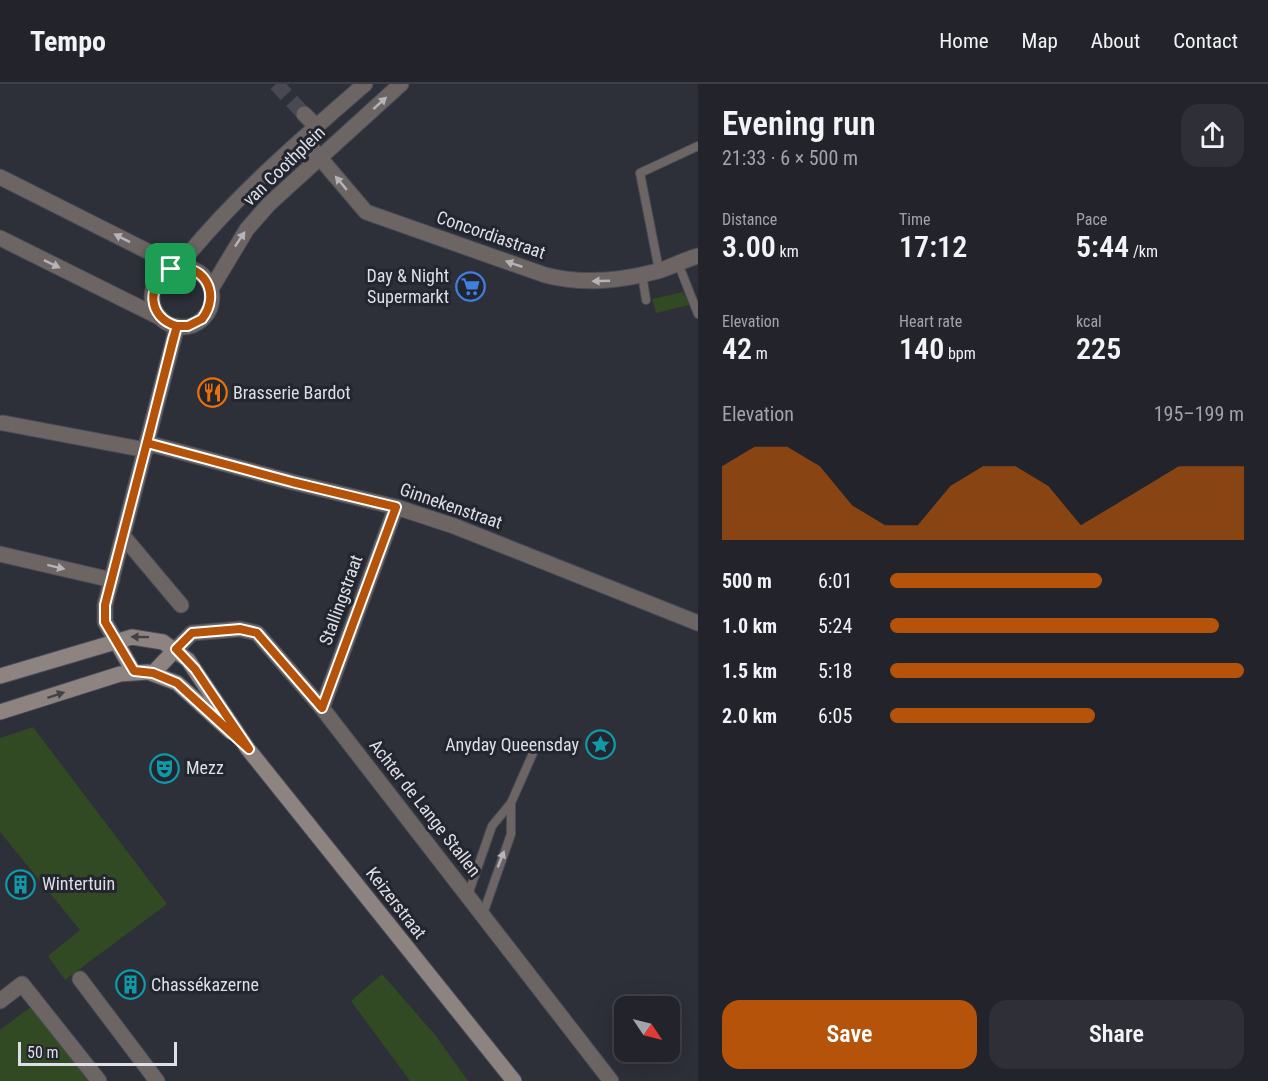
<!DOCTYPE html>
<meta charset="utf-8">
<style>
:root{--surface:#22232b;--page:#2e2f37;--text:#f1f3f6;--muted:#a2a4a9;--line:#3f4047;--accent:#b45309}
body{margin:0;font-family:"Roboto Condensed",sans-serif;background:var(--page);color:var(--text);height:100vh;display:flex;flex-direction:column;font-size:22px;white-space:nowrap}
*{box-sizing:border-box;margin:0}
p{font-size:20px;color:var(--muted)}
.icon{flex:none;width:33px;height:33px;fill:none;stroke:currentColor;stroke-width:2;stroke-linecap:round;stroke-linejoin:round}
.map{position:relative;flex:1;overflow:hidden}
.panel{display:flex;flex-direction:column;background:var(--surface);width:570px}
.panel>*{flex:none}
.needle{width:39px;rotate:125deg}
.controls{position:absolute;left:614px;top:912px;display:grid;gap:12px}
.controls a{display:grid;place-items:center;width:66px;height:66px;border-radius:12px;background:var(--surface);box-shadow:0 6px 24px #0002,0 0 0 2px var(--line);font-size:30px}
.scale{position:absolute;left:18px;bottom:15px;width:159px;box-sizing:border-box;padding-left:6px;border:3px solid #dedfe6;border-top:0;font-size:16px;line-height:21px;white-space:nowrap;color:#dedfe6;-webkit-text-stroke:4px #23252f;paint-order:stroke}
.pin{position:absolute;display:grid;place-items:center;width:51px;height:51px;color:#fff;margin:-26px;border-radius:12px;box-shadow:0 3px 9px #0006}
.round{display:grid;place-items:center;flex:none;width:63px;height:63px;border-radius:18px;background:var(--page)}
.headline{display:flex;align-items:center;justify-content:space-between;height:102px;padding:0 24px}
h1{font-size:33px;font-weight:600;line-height:45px}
.stats{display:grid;grid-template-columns:repeat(3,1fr);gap:9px;height:102px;padding:6px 24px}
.stats div{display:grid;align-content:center}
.stats b{font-size:30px;font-weight:600}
.stats small{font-size:16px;font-weight:400}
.stats p{font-size:16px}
.chart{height:168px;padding:12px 24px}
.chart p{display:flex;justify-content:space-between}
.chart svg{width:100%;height:108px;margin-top:6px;fill:var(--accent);opacity:.7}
.primary-button{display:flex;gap:12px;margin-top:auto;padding:12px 24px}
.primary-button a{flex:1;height:69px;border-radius:18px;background:var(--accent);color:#fff;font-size:24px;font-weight:600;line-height:69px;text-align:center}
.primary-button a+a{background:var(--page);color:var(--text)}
ul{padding:0 24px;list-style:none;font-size:20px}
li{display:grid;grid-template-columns:96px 72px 1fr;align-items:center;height:45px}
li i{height:15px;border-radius:8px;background:var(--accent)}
header{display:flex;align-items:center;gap:36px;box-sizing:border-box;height:84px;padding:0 30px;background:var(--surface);border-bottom:2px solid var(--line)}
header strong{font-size:28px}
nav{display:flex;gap:33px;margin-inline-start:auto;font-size:21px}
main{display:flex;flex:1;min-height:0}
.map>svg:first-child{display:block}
.green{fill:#314a23}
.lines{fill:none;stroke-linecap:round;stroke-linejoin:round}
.street-tunnel{stroke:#484953;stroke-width:15;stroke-dasharray:15 8;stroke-linecap:butt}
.lane-casing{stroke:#494b55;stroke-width:10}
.street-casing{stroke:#494b55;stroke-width:17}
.secondary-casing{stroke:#494b55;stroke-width:17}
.lane{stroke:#6c6564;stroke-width:8}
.street{stroke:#6c6564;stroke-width:15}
.secondary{stroke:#8d8381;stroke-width:15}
.oneway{fill:#b6b4b8}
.oneway2{fill:#434148}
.route-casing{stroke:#fff;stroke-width:12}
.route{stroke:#b45309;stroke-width:8}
.labels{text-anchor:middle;stroke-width:6;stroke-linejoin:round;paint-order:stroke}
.street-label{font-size:18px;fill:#dedfe6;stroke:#23252f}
.poi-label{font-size:18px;fill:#dedfe6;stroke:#23252f;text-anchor:start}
</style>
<header>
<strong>Tempo</strong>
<nav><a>Home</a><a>Map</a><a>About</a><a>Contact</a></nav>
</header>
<main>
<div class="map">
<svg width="698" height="997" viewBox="0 0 698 997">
<rect width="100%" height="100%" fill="#2d2f39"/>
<path class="green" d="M683,208L689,221L656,229L652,215Z
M33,643L167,820L65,896L48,872L80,846L0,748V654Z
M382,890L436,952L468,997H410L351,917Z
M32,922L89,997H0V946Z"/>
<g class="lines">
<path class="street-tunnel" d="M276,0L304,30"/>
<defs>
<path id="lane" d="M678,179L698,230
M659,186L640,89L698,62
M642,190L646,216
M468,811L492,742L511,719L533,669
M483,830L511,750V719"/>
<path id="street" d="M304,30L316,42
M303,54L366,128L545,191C583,201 620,197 658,187C671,183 684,176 698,172
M0,93L151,169L171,185
M0,154L161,234
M178,183C233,114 298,58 365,0
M152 213a30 30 0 1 1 60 0a30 30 0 1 1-60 0Z
M211,205L247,145L269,120L401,0
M3,339L146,366
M147,359L292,398L396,423L454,442L698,539
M123,452L181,521
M0,470L112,496
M116,557L105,538V521L177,242
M176,565L192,549L240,545L257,549L322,624L611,997
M322,624L396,423
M80,895L157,997
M0,917L22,900L99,997"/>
<path id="secondary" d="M116,557L133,587
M153,589L176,565
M0,592L132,553L163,558L188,576L248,665L514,997
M0,628L120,590L148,588L177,599L231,648"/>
</defs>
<use href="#lane" class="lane-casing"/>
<use href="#street" class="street-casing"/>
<use href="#secondary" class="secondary-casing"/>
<use href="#lane" class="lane"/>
<use href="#street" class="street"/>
<use href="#secondary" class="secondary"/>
</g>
<defs><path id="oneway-solid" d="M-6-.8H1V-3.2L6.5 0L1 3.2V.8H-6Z" transform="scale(1.5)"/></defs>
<g class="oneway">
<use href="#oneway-solid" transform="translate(380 19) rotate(-42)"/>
<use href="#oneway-solid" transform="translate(341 99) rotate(-130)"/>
<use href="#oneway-solid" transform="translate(122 154) rotate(-153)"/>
<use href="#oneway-solid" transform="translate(240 155) rotate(-56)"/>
<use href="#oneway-solid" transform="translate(52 180) rotate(26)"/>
<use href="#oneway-solid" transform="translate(514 180) rotate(-161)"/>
<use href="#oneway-solid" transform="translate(601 197) rotate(178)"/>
<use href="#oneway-solid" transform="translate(56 483) rotate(14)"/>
<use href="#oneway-solid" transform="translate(501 775) rotate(-69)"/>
</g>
<g class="oneway2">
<use href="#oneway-solid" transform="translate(140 553) rotate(-179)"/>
<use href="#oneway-solid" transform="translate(56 611) rotate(-18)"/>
</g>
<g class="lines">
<defs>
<path id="route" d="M171,185C146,200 147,234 177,242L105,521V538L134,587L153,589L177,599L249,665L195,585L176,565L192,549L240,545L257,549L322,624L396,423L292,398L147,359L173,255L177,242H188L202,235C222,209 203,177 171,185"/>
</defs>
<use href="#route" class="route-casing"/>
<use href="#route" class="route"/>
</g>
<defs>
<symbol id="supermarket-ring" viewBox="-11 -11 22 22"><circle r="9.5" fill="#23252f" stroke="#3f7fe0" stroke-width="1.5"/><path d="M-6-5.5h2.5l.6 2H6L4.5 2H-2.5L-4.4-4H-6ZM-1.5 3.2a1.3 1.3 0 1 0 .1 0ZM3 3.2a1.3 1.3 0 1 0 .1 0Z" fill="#3f7fe0"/></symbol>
<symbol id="restaurant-ring" viewBox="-11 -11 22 22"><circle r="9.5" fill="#23252f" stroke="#e8710a" stroke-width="1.5"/><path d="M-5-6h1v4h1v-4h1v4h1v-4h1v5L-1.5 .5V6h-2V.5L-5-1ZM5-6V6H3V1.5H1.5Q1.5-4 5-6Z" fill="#e8710a"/></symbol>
<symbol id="sight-ring" viewBox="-11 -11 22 22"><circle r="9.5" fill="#23252f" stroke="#0f9aa8" stroke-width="1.5"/><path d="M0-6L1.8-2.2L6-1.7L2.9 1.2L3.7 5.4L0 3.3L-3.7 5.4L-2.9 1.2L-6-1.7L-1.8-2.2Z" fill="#0f9aa8"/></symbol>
<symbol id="theatre-ring" viewBox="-11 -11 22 22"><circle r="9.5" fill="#23252f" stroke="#0f9aa8" stroke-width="1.5"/><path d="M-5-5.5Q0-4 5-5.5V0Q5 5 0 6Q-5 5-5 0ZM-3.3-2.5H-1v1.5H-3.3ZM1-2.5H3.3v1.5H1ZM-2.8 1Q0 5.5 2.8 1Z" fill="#0f9aa8"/></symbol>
<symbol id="building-ring" viewBox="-11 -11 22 22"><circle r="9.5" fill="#23252f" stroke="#0f9aa8" stroke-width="1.5"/><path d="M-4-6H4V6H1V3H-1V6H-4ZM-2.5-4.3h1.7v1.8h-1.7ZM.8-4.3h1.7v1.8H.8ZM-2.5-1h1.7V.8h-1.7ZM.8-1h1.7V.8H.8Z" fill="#0f9aa8"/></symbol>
</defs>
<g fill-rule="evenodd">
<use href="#supermarket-ring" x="454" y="186" width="33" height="33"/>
<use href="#restaurant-ring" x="196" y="292" width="33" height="33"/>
<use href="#sight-ring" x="584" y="644" width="33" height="33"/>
<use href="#theatre-ring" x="148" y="668" width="33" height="33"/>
<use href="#building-ring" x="4" y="784" width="33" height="33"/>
<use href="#building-ring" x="114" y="884" width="33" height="33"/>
</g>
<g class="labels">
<g class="street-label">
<text transform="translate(284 82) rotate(-44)" y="6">van Coothplein</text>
<text transform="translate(491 151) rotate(19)" y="6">Concordiastraat</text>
<text transform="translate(451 422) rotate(19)" y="6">Ginnekenstraat</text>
<text transform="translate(341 516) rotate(-70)" y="6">Stallingstraat</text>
<text transform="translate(425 724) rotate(52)" y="6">Achter de Lange Stallen</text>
<text transform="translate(396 819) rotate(52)" y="6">Keizerstraat</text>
</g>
<g class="poi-label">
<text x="449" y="198" text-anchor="end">Day &amp; Night<tspan x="449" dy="21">Supermarkt</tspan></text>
<text x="233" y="315">Brasserie Bardot</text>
<text x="579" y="667" text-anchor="end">Anyday Queensday</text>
<text x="186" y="690">Mezz</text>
<text x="42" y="806">Wintertuin</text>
<text x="151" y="907">Chassékazerne</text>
</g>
</g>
</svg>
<div class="controls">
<a><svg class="needle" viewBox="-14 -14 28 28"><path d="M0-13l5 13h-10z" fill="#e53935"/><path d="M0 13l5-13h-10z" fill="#a2a4a9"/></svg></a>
</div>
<div class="scale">50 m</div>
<div class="pin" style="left:171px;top:185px;background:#1e9e55"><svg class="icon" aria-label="arrive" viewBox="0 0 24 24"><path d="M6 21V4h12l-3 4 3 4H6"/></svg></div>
</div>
<section class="panel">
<div class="headline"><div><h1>Evening run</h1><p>21:33 · 6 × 500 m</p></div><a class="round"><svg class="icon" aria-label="share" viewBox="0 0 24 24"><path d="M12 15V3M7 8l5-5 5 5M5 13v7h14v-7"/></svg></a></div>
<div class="stats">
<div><p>Distance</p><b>3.00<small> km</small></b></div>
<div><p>Time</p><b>17:12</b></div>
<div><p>Pace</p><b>5:44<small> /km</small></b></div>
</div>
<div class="stats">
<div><p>Elevation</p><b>42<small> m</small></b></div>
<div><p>Heart rate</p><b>140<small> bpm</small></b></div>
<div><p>kcal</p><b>225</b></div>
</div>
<div class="chart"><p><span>Elevation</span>195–199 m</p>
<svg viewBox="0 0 160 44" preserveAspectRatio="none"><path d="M0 44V14L10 6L20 6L30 14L40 30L50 38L60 38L70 22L80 14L90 14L100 22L110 38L120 30L130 22L140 14L150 14L160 14V44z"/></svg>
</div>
<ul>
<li><b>500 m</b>6:01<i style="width:60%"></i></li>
<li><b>1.0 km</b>5:24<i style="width:93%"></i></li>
<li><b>1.5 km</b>5:18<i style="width:100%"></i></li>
<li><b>2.0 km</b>6:05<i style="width:58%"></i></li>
</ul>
<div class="primary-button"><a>Save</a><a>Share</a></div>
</section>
</main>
